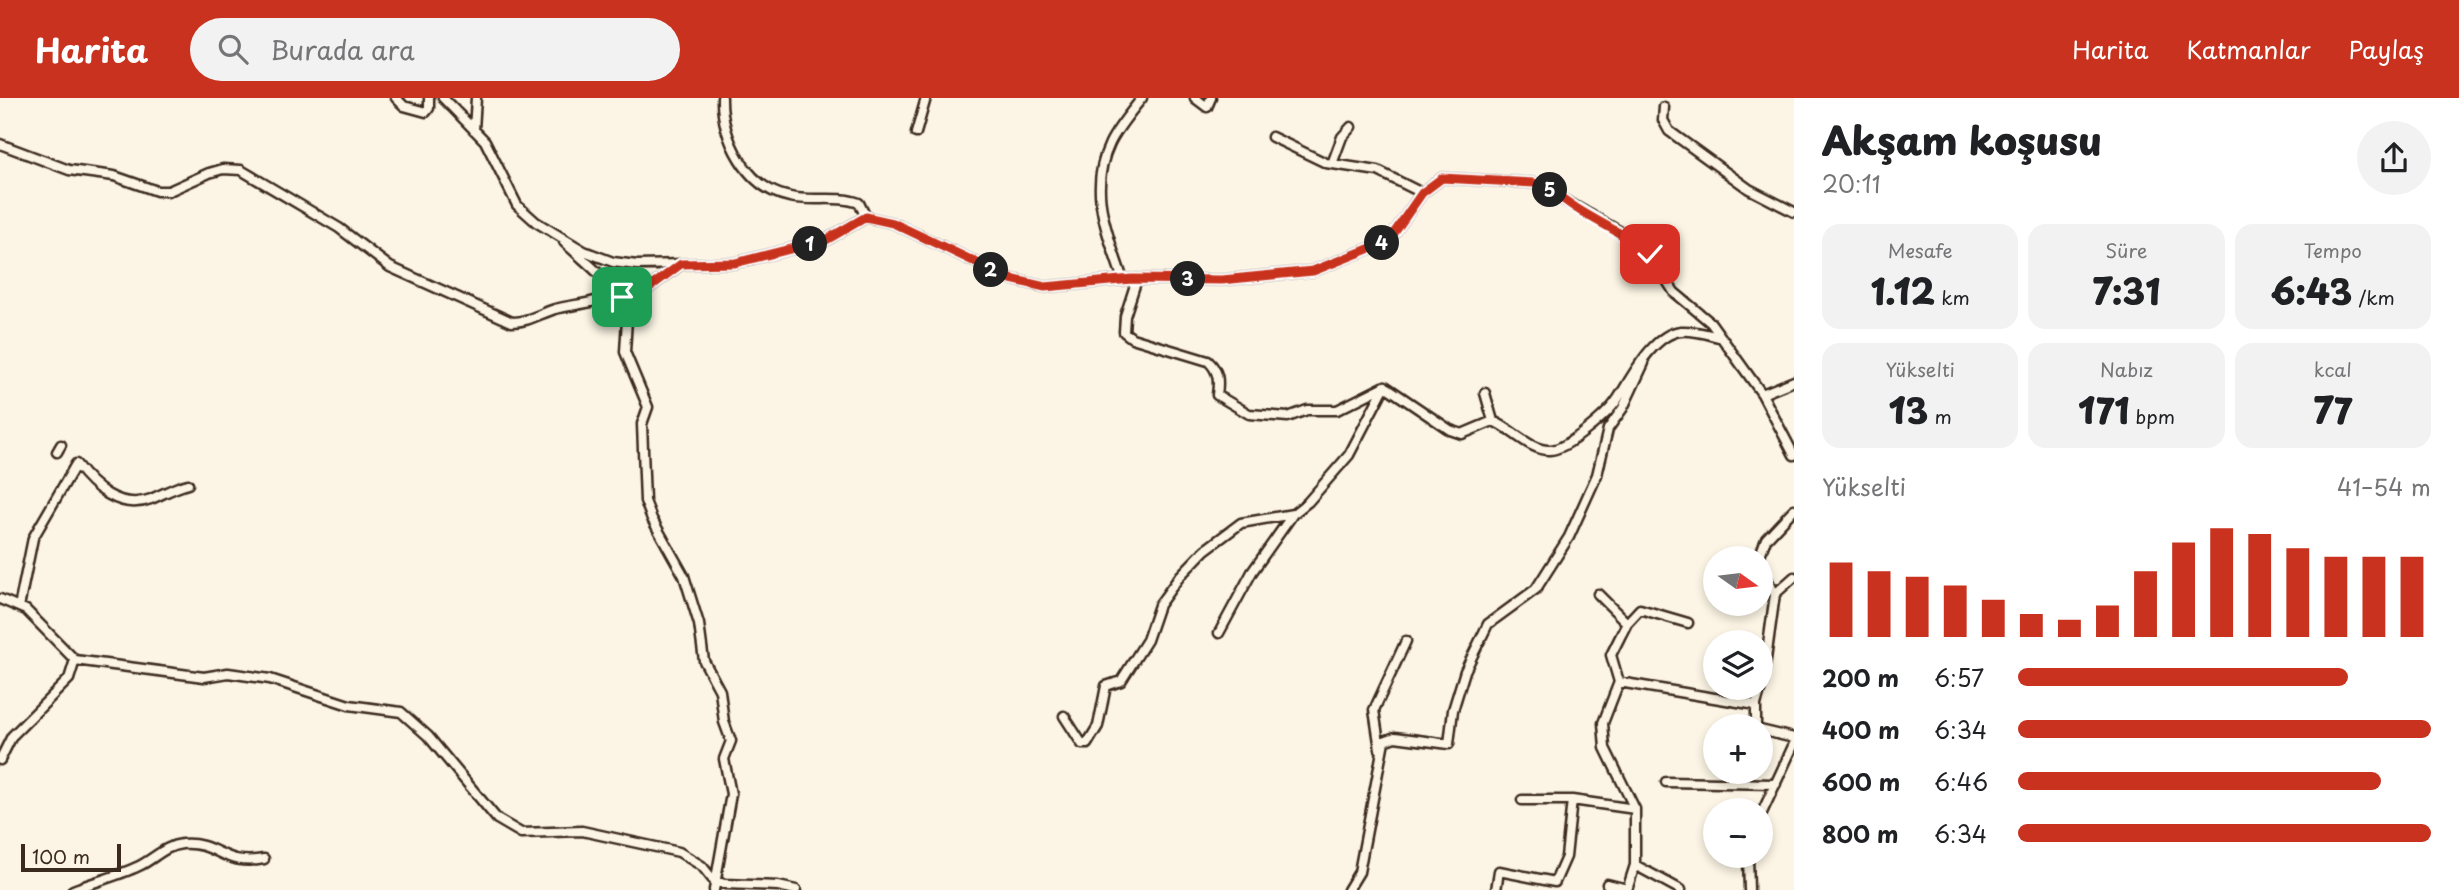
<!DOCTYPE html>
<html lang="tr">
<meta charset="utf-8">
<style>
:root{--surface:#fff;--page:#f2f2f2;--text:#202124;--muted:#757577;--accent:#c8321e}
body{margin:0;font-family:"Playpen Sans",sans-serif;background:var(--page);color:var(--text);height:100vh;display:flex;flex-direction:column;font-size:26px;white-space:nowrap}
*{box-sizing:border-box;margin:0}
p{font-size:23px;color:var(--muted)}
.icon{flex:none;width:38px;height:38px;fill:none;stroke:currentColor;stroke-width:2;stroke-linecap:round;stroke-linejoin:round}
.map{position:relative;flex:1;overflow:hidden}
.drawer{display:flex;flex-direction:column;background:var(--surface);width:665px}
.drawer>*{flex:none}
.needle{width:46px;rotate:104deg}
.tools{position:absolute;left:1703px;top:448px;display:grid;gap:14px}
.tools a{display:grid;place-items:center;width:70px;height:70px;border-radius:50%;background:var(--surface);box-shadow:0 4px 10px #0003;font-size:35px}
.scale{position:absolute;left:21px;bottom:18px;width:100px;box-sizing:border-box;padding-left:7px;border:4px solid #3b2a1e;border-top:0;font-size:19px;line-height:24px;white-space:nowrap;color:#3b2a1e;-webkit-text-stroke:5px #fcf5e5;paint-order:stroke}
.pin{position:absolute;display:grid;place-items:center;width:60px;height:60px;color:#fff;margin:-30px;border-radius:14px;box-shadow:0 4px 10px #0006}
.km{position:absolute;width:35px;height:35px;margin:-18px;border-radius:50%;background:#222;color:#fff;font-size:19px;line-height:35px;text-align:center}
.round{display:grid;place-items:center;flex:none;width:74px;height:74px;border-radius:37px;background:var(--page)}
.overview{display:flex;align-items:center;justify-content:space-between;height:119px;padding:0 28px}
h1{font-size:38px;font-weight:800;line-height:52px}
.stats{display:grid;grid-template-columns:repeat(3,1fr);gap:10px;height:119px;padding:7px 28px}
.stats div{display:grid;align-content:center;border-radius:18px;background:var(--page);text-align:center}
.stats b{font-size:35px;font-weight:800}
.stats small{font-size:19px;font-weight:400}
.stats p{font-size:19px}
.chart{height:196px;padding:14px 28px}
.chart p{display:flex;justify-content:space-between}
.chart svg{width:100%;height:126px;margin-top:7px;stroke:var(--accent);stroke-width:6}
ul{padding:0 28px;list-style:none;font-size:23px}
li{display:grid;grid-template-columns:112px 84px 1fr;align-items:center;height:52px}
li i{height:18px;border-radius:9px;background:var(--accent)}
header{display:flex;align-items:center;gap:42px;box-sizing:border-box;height:98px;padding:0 35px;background:var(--accent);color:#fff}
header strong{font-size:33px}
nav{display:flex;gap:38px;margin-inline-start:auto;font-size:24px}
.search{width:490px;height:63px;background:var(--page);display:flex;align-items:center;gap:18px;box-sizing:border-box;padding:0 24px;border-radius:38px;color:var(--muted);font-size:26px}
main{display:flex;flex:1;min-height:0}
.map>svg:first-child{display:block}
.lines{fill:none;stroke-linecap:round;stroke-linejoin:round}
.minor-casing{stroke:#3b2a1e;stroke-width:13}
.minor{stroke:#fcf5e5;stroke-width:8}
.route-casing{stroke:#fff;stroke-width:14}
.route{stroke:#c8321e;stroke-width:9}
</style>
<header>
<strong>Harita</strong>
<div class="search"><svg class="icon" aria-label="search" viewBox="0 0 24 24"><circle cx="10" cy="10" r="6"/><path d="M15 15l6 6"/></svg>Burada ara</div>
<nav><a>Harita</a><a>Katmanlar</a><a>Paylaş</a></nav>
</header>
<main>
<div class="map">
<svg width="1794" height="792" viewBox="0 0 1794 792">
<rect width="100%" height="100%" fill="#fcf5e5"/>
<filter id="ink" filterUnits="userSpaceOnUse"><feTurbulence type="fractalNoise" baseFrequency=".0143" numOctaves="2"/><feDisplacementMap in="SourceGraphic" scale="14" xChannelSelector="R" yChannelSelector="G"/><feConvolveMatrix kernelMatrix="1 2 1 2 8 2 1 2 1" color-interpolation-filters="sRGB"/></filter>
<g filter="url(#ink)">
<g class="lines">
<defs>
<path id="minor" d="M396,0L404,8L426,14L429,10V0
M443,0L485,43L517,107L536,124L584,153L613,164L637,167L735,165L826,142L866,119L893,125L1011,181L1045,189L1132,181L1222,182L1313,173L1376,148L1390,141L1422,95L1442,80L1534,85L1626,137L1650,156L1674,194L1711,225L1762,296L1794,357
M722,0C721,40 747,91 790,99C812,104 838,97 859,105L866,119
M1195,0L1207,9L1211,0
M1664,9L1663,22L1669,33L1749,91L1794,114
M474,32L476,0
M916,35L926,0
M1272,39L1326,65L1378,73L1422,95
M0,46L69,72L114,78L157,93H169L209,75L223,71L241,72L339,130L390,169L512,224C528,224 539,216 555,211C575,206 596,206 614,195C611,183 575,155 564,144
M1332,66L1342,39L1351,29
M1137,181L1125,218L1124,234L1132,240L1208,263C1219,273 1219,283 1217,297L1249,316L1288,319L1307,312H1337L1385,288
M1123,182C1108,136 1087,93 1110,45C1118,29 1131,14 1142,0
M620,198H638L680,167
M622,199L627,221L625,254L648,309L642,326L645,403L652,421L684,478L699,526L704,563L720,593L724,624L731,643L724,661L731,696L714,792
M1485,295L1493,323
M1762,296L1794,283
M57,354L61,347
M1759,460L1766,441L1794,411
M1760,468L1775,496
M1598,496L1627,525L1611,557L1619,584L1756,607
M0,501L26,512L75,562L204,579L228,575L270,581L349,607L401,614L428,638L497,721L521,735L582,733L679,754L702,768L714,783L725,786L778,788L796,792
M19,509L33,440L76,366C93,389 120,413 151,401C164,396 172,390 188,386
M1627,525L1640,511L1688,525
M1219,535L1252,474L1293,416
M1619,584L1603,625L1605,650L1635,711V767L1627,792
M1064,618L1082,646H1087L1098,628L1106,588L1121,583L1147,542L1159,507L1180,478L1205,452L1241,425L1293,416L1308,404L1349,357L1385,288L1450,332L1462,336L1493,323C1511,330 1530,353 1550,352C1566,352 1608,316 1617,302C1631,281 1652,236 1681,233C1693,232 1707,236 1719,239
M1756,628V607L1763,583L1775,496L1794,479
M1760,632L1794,640
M1380,651L1374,612L1406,543
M0,662L12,638L69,581L75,562
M1666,684L1776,686
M1522,702H1572L1635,711
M1760,719L1794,646
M1748,758L1749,792
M1635,767L1681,792
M1607,786L1627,791
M73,792C94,784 118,778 139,768C154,761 164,748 182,746C218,743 222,769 264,761
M1348,792L1359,774L1384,643L1395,639L1449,646L1453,612L1465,573L1488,526L1536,491L1569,439L1597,377L1608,331L1623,310L1644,265
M1496,792L1499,773L1555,784L1566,759L1572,702"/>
</defs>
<use href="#minor" class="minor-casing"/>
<use href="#minor" class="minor"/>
</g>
</g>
<g class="lines" filter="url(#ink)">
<defs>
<path id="route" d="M622,199L638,198L681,166L735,165L826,142L866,119L893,125L1011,181L1045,189L1132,181L1222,182L1313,173L1376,148L1390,141L1422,95L1442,80L1534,85C1550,90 1562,101 1576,110C1601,126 1627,137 1650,156"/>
</defs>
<use href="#route" class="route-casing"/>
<use href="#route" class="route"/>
</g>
</svg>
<div class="tools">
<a><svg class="needle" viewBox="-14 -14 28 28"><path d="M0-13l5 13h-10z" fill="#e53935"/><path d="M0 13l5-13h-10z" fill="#757577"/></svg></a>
<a><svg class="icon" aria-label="layers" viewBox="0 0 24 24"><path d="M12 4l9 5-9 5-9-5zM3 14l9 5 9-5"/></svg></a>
<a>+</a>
<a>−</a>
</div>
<div class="scale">100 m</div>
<div class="pin" style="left:622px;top:199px;background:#1e9e55"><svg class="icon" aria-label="arrive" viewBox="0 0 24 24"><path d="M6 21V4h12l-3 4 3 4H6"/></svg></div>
<div class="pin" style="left:1650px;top:156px;background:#d93025"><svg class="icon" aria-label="check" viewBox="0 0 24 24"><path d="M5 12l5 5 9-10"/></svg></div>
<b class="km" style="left:810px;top:146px">1</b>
<b class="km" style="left:991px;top:172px">2</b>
<b class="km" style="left:1188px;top:181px">3</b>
<b class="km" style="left:1382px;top:145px">4</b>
<b class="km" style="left:1550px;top:92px">5</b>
</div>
<section class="drawer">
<div class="overview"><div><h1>Akşam koşusu</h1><p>20:11</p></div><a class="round"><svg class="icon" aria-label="share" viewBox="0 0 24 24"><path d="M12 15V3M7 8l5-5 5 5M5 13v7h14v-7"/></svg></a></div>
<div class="stats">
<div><p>Mesafe</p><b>1.12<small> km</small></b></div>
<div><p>Süre</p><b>7:31</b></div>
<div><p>Tempo</p><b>6:43<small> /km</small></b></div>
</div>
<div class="stats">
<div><p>Yükselti</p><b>13<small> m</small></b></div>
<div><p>Nabız</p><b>171<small> bpm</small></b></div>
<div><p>kcal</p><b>77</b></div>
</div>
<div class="chart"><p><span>Yükselti</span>41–54 m</p>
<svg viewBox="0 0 160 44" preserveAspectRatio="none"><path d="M5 44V18M15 44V21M25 44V23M35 44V26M45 44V31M55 44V36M65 44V38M75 44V33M85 44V21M95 44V11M105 44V6M115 44V8M125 44V13M135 44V16M145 44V16M155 44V16"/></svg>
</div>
<ul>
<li><b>200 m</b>6:57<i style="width:80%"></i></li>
<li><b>400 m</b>6:34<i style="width:100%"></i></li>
<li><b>600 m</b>6:46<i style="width:88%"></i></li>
<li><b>800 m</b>6:34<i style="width:100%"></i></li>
</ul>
</section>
</main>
